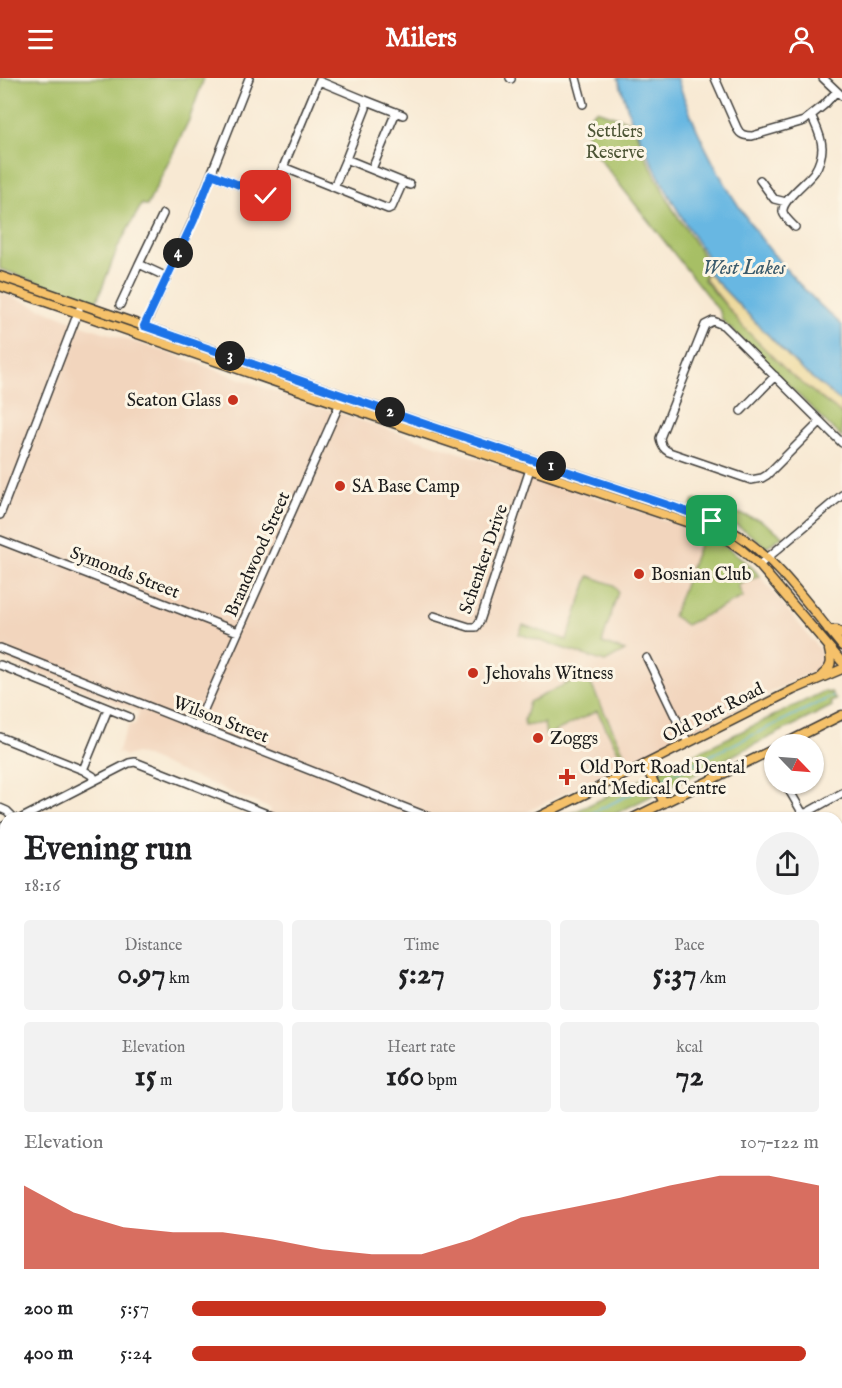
<!DOCTYPE html>
<meta charset="utf-8">
<style>
:root{--surface:#fff;--page:#f2f2f2;--text:#202124;--muted:#757577;--accent:#c8321e}
body{margin:0;font-family:"IM FELL English",serif;background:var(--page);color:var(--text);height:100vh;display:flex;flex-direction:column;font-size:22px;white-space:nowrap}
*{box-sizing:border-box;margin:0}
p{font-size:20px;color:var(--muted)}
.icon{flex:none;width:33px;height:33px;fill:none;stroke:currentColor;stroke-width:2;stroke-linecap:round;stroke-linejoin:round}
.map{position:relative;flex:1;overflow:hidden}
.details{position:absolute;left:0px;top:734px;width:843px;height:578px;display:flex;flex-direction:column;background:var(--surface);border-radius:18px 18px 0 0;box-shadow:0 2px 4px #0004}
.details>*{flex:none}
.needle{width:39px;rotate:115deg}
.fabs{position:absolute;left:764px;top:656px;display:grid;gap:12px}
.fabs a{display:grid;place-items:center;width:60px;height:60px;border-radius:50%;background:var(--surface);box-shadow:0 2px 4px #0004;font-size:30px}
.pin{position:absolute;display:grid;place-items:center;width:51px;height:51px;color:#fff;margin:-26px;border-radius:12px;box-shadow:0 3px 9px #0006}
.km{position:absolute;width:30px;height:30px;margin:-15px;border-radius:50%;background:#222;color:#fff;font-size:16px;line-height:30px;text-align:center}
.round{display:grid;place-items:center;flex:none;width:63px;height:63px;border-radius:32px;background:var(--page)}
.summary{display:flex;align-items:center;justify-content:space-between;height:102px;padding:0 24px}
h1{font-size:33px;font-weight:700;line-height:45px}
.figures{display:grid;grid-template-columns:repeat(3,1fr);gap:9px;height:102px;padding:6px 24px}
.figures div{display:grid;align-content:center;border-radius:6px;background:var(--page);text-align:center}
.figures b{font-size:30px;font-weight:700}
.figures small{font-size:16px;font-weight:400}
.figures p{font-size:16px}
.chart{height:168px;padding:12px 24px}
.chart p{display:flex;justify-content:space-between}
.chart svg{width:100%;height:108px;margin-top:6px;fill:var(--accent);opacity:.7}
ul{padding:0 24px;list-style:none;font-size:20px}
li{display:grid;grid-template-columns:96px 72px 1fr;align-items:center;height:45px}
li i{height:15px;border-radius:8px;background:var(--accent)}
header{display:flex;justify-content:space-between;align-items:center;height:78px;padding:0 24px;background:var(--accent);color:#fff;font-size:27px;font-weight:700}
.map>svg:first-child{display:block}
.built{fill:#f2d5bd}
.green{fill:#a7bf65;stroke:#626e40;stroke-width:1.5}
.sand{fill:#eeda9e;stroke:#857b5d;stroke-width:1.5}
.water{fill:#67b7e2;stroke:#426a7f;stroke-width:1.5}
.lines{fill:none;stroke-linecap:round;stroke-linejoin:round}
.stream{stroke:#67b7e2;stroke-width:1.5}
.minor-casing{stroke:#3d3b37;stroke-width:10}
.major-casing{stroke:#3d3b37;stroke-width:11}
.highway-casing{stroke:#3d3b37;stroke-width:12}
.minor{stroke:#fff;stroke-width:7}
.major{stroke:#f5c16b;stroke-width:8}
.highway{stroke:#f5c16b;stroke-width:9}
.route-casing{stroke:#fff;stroke-width:12}
.route{stroke:#1a73e8;stroke-width:8}
.poi-dot{fill:#c8321e;stroke:#fcf5e5;stroke-width:2}
.labels{text-anchor:middle;stroke-width:6;stroke-linejoin:round;paint-order:stroke}
.park-label{font-size:18px;fill:#4d5536;stroke:#fcf5e5}
.poi-label{font-size:18px;fill:#1c1c1c;stroke:#fcf5e5;text-anchor:start}
.street-label{font-size:18px;fill:#1c1c1c;stroke:#fcf5e5}
.water-label{font-size:20px;font-style:italic;fill:#3a5a6b;stroke:#fcf5e5}
</style>
<header><svg class="icon" aria-label="menu" viewBox="0 0 24 24"><path d="M4 6h16M4 12h16M4 18h16"/></svg>Milers<svg class="icon" aria-label="person" viewBox="0 0 24 24"><circle cx="12" cy="8" r="4"/><path d="M4 21q1-7 8-7t8 7"/></svg></header>
<div class="map">
<svg width="842" height="1310" viewBox="0 0 842 1310">
<rect width="100%" height="100%" fill="#fcf5e5"/>
<filter id="ink" filterUnits="userSpaceOnUse"><feTurbulence type="fractalNoise" baseFrequency=".0167" numOctaves="2"/><feDisplacementMap in="SourceGraphic" scale="12" xChannelSelector="R" yChannelSelector="G"/><feConvolveMatrix kernelMatrix="1 2 1 2 8 2 1 2 1" color-interpolation-filters="sRGB"/></filter>
<filter id="wash" filterUnits="userSpaceOnUse"><feTurbulence type="fractalNoise" baseFrequency=".008" numOctaves="4" result="noise"/><feDisplacementMap in="SourceGraphic" scale="24" xChannelSelector="R" yChannelSelector="G"/><feGaussianBlur stdDeviation="1.35" result="paint"/><feColorMatrix in="noise" values="0 0 0 0 0 0 0 0 0 0 0 0 0 0 0 0 0 1.4 0 .05"/><feComposite in="paint" operator="in"/></filter>
<g filter="url(#wash)">
<rect width="100%" height="100%" fill="#f8e9d3"/>
<path class="built" d="M0,214L85,248L172,276L310,326L596,419L676,446L703,456L729,471L750,488L760,498L820,572L824,585L816,592L516,739H267L271,731L136,675L126,678L117,674L129,647L135,646L139,634L0,579Z
M6,870V941L0,938V873Z"/>
<path class="green" d="M0,0H204L189,42L147,128L142,126L118,169L96,225L0,191Z
M596,32L632,44L646,79L671,128L706,182L704,202C746,252 788,298 842,336V360L722,242L720,234L587,65V40Z
M694,422L760,442L783,458L766,469C741,448 722,437 691,427Z
M703,457C725,466 744,481 760,498L738,507L743,519L686,547L673,538Z
M589,498L614,507L618,514L602,565L625,573L605,584L519,556L523,547L567,562Z
M586,596L625,677L628,682L624,684L597,633L546,658L544,645L525,648L524,642L529,624Z
M825,613L828,615L831,614L836,622L831,624L832,628L609,739L562,740Z"/>
<path class="sand" d="M706,195L709,196L801,291L842,324V336L789,295L744,250L706,202L705,199Z"/>
<path class="water" d="M618,0H677C709,95 766,182 842,247V324L801,291L709,196L710,185L708,180C678,136 654,93 633,44H632Z"/>
<g class="lines">
<path class="stream" d="M658,703L833,618
M582,740L651,706
M0,1022L6,1019"/>
</g>
</g>
<g filter="url(#ink)">
<g class="lines">
<defs>
<path id="minor" d="M510,0L511,1
M576,0L583,26
M715,0L737,50C740,57 745,58 752,58L804,43L824,27L836,14
M823,0L842,18
M365,22L403,37
M283,89L388,131L392,129L403,104
M372,91L396,34
M212,96L266,118L272,116L319,3L365,22L366,30L346,81L410,107
M760,102L774,121L786,124
M334,109L346,81
M795,149C791,145 784,139 783,134C781,122 809,103 815,93C819,87 822,77 822,70C822,59 816,48 812,39
M139,186L163,136
M120,227L139,186L167,199
M143,252L193,142L249,0
M741,333L775,298
M820,344L767,397L762,400L751,402L669,374C663,371 661,367 660,360L703,252L705,247L713,243L723,247L842,365
M0,437L79,232
M0,462L238,554
M759,487L842,417
M434,538L469,549H476L480,543L533,382
M0,570L431,740
M647,580L688,665
M0,587L129,639
M197,647L341,323
M0,659L83,692L93,698L95,702
M768,674L774,685
M83,692L108,631
M785,705L803,736L806,738
M0,730L7,733L14,740
M803,736L808,734L842,715
M22,740L129,685L135,684L277,740
M0,750L6,747
M837,756L842,758
M0,800L6,802
M0,867L6,864
M0,885L6,887
M837,891H842
M837,1013H842
M0,1082L6,1079
M837,1133H842
M3,1171L6,1187
M837,1204H842
M160,1305V1310
M228,1305V1310
M400,1305V1310
M573,1305V1310
M609,1305L611,1310
M691,1305L694,1310
M807,1305L809,1310"/>
<path id="major" d="M0,198L422,345L674,429C696,437 718,444 738,457C777,481 812,532 842,568
M0,208L419,354L707,451L725,460L742,472L759,487L842,584
M828,552H837L842,556
M822,597C832,589 832,584 829,572
M784,666L842,637
M645,687L664,725
M536,740L638,690L793,612L842,591
M633,740L774,671
M0,947L6,950
M0,955L6,958
M0,1001L6,998
M0,1048L6,1045"/>
<path id="highway" d="M837,1249H842
M0,1263H6
M837,1288H842
M0,1305H6"/>
</defs>
<use href="#minor" class="minor-casing"/>
<use href="#major" class="major-casing"/>
<use href="#highway" class="highway-casing"/>
<use href="#minor" class="minor"/>
<use href="#major" class="major"/>
<use href="#highway" class="highway"/>
</g>
</g>
<g class="lines" filter="url(#ink)">
<defs>
<path id="route" d="M266,118L212,96L194,142L144,248L422,345L674,429L712,443"/>
</defs>
<use href="#route" class="route-casing"/>
<use href="#route" class="route"/>
</g>
<g class="poi-dot">
<circle cx="233" cy="322" r="6"/>
<circle cx="340" cy="408" r="6"/>
<circle cx="639" cy="496" r="6"/>
<circle cx="473" cy="595" r="6"/>
<circle cx="538" cy="660" r="6"/>
<path d="M564 690h6v6h6v6h-6v6h-6v-6h-6v-6h6z"/>
</g>
<g class="labels">
<g class="park-label">
<text x="615" y="59">Settlers<tspan x="615" dy="21">Reserve</tspan></text>
</g>
<g class="poi-label">
<text x="221" y="328" text-anchor="end">Seaton Glass</text>
<text x="352" y="414">SA Base Camp</text>
<text x="651" y="502">Bosnian Club</text>
<text x="485" y="601">Jehovahs Witness</text>
<text x="550" y="666">Zoggs</text>
<text x="580" y="695">Old Port Road Dental<tspan x="580" dy="21">and Medical Centre</tspan></text>
</g>
<g class="street-label">
<text transform="translate(257 476) rotate(-66)" y="6">Brandwood Street</text>
<text transform="translate(483 481) rotate(-71)" y="6">Schenker Drive</text>
<text transform="translate(125 494) rotate(21)" y="6">Symonds Street</text>
<text transform="translate(713 634) rotate(-27)" y="6">Old Port Road</text>
<text transform="translate(221 641) rotate(21)" y="6">Wilson Street</text>
</g>
<g class="water-label">
<text x="744" y="196">West Lakes</text>
</g>
</g>
</svg>
<div class="fabs">
<a><svg class="needle" viewBox="-14 -14 28 28"><path d="M0-13l5 13h-10z" fill="#e53935"/><path d="M0 13l5-13h-10z" fill="#757577"/></svg></a>
</div>
<div class="pin" style="left:712px;top:443px;background:#1e9e55"><svg class="icon" aria-label="arrive" viewBox="0 0 24 24"><path d="M6 21V4h12l-3 4 3 4H6"/></svg></div>
<div class="pin" style="left:266px;top:118px;background:#d93025"><svg class="icon" aria-label="check" viewBox="0 0 24 24"><path d="M5 12l5 5 9-10"/></svg></div>
<b class="km" style="left:551px;top:388px">1</b>
<b class="km" style="left:390px;top:334px">2</b>
<b class="km" style="left:230px;top:278px">3</b>
<b class="km" style="left:178px;top:175px">4</b>
<section class="details">
<div class="summary"><div><h1>Evening run</h1><p>18:16</p></div><a class="round"><svg class="icon" aria-label="share" viewBox="0 0 24 24"><path d="M12 15V3M7 8l5-5 5 5M5 13v7h14v-7"/></svg></a></div>
<div class="figures">
<div><p>Distance</p><b>0.97<small> km</small></b></div>
<div><p>Time</p><b>5:27</b></div>
<div><p>Pace</p><b>5:37<small> /km</small></b></div>
</div>
<div class="figures">
<div><p>Elevation</p><b>15<small> m</small></b></div>
<div><p>Heart rate</p><b>160<small> bpm</small></b></div>
<div><p>kcal</p><b>72</b></div>
</div>
<div class="chart"><p><span>Elevation</span>107–122 m</p>
<svg viewBox="0 0 160 44" preserveAspectRatio="none"><path d="M0 44V10L10 21L20 27L30 29L40 29L50 32L60 36L70 38L80 38L90 32L100 23L110 19L120 15L130 10L140 6L150 6L160 10V44z"/></svg>
</div>
<ul>
<li><b>200 m</b>5:57<i style="width:66%"></i></li>
<li><b>400 m</b>5:24<i style="width:98%"></i></li>
</ul>
</section>
</div>
